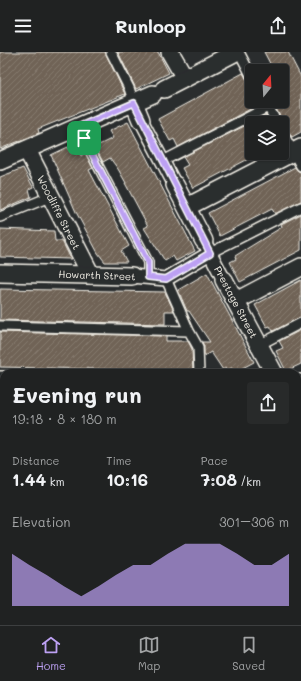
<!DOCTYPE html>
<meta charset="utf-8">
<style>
:root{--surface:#202222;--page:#282a2a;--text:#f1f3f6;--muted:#a2a4a5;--line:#3d3f40;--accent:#bca0f2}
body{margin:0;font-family:Mali,sans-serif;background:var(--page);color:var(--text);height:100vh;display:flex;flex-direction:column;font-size:15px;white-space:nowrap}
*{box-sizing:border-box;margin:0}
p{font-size:13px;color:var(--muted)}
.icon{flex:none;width:22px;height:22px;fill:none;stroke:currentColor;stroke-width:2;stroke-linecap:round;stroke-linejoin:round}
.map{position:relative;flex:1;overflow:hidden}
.side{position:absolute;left:0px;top:317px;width:301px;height:256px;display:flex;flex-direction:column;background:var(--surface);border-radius:12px 12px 0 0;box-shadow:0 1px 3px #0004,0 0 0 1px var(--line)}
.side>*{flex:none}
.needle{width:26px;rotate:18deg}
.controls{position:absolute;left:245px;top:12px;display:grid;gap:8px}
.controls a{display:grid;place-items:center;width:44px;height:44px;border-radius:4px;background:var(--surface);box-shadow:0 1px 3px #0004,0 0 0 1px var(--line);font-size:20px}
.pin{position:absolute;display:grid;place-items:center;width:34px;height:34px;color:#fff;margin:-17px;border-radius:8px;box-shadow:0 2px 6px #0006}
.round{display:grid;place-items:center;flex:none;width:42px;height:42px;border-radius:4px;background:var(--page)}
.overview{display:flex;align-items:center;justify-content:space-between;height:68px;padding:0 12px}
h1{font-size:22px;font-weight:800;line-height:30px}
.metrics{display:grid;grid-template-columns:repeat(3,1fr);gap:6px;height:68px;padding:4px 12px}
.metrics div{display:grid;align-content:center}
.metrics b{font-size:17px;font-weight:800}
.metrics small{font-size:11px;font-weight:400}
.metrics p{font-size:11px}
.chart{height:112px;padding:8px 12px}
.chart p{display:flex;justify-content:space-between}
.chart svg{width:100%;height:72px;margin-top:4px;fill:var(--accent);opacity:.7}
header{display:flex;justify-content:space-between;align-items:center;height:52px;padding:0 12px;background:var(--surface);font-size:18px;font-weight:800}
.menu{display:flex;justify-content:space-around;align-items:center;height:56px;border-top:1px solid var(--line);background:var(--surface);font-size:11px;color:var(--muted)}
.menu a{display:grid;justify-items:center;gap:2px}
.menu .active{color:var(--accent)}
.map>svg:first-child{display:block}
.building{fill:url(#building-hatch);stroke:#f4f1e8}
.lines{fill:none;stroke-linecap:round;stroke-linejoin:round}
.service-casing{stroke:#f4f1e8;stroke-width:12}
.pedestrian-casing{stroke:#f4f1e8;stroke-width:16}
.minor-casing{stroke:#f4f1e8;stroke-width:20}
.service{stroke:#2a2d2e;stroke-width:9}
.pedestrian{stroke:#2a2d2e;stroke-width:13}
.minor{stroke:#2a2d2e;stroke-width:17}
.route-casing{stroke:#fff;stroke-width:8}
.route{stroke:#bca0f2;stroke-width:5}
.labels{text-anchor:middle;stroke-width:3.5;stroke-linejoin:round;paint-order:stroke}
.street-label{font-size:10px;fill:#f4f1e8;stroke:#2a2d2e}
</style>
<header><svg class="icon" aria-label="menu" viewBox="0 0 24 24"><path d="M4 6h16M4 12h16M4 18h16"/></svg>Runloop<svg class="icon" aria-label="share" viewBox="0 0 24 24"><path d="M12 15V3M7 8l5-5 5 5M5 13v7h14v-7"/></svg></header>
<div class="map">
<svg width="301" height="573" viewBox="0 0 301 573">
<defs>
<pattern id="building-hatch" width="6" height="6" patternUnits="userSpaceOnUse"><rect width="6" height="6" fill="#706356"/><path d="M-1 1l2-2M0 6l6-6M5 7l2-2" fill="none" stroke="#857a6e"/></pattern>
</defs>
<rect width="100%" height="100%" fill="#2a2d2e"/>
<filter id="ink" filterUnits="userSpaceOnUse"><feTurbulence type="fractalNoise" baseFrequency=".025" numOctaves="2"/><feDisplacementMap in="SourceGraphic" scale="8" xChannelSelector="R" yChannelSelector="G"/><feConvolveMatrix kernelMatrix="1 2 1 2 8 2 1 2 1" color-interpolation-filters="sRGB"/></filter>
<g filter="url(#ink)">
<path class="building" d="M0,0H105L125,42L38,77L39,81L0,97Z
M118,0H158L169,21L136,37Z
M264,0H288L301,25V80L292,85L287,77L282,74V68L272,49H282V19H274Z
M243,21L247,28L252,31V49H259L260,52L178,95L174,87L170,89L158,67Z
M266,63L270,71H252V105L193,136L182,116L188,113L183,105Z
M128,70L195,199L176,209L173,204L165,209L144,176L148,174L125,131H126L118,117L110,106L103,110L95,95L113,86L109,79Z
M68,95L71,101L78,98L81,104L85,101L93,116L89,118L129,194L121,199L127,210H105L98,201L76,160L51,103Z
M295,115L298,119L301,120V149L275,162L272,157L220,184L208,161Z
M23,116L33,135L29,137L31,145L0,158V125Z
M301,162V198L240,230L230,210L236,207L235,204L282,175L281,172Z
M0,177L54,179L55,189H62L71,207L0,205Z
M207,221L254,310L235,320L232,316L227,318L226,316L223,318L211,300L204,304V294L202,290H210L189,259H187L178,238Z
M301,228V265L273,279L270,274L267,275L255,253Z
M0,237L165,240L174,259H165V272L0,268Z
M301,278V312L286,319L276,299L283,296L279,289Z
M0,280L166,284V289H188L192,297L193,319L0,315Z"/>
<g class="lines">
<defs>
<path id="service" d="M111,0L129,36L134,51
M239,0L252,25
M265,49L277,71
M78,75L148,210V225
M282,80L301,114
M163,109L268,55
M0,165L52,144
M210,201L301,155
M166,227L189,279L198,295L199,321
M0,274L189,279
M259,293L301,271
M0,378H4
M0,482H4
M297,492L301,496"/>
<path id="pedestrian" d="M141,68L175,133
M207,195L224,228
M132,224L166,227L210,201
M297,366L301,375"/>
<g id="minor">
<path d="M170,0L185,26"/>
<path d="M164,37L234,1"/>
<path d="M134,51L141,68"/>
<path id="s1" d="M27,98L91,223"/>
<path d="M0,109L153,42"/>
<path d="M175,133L204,189"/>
<path d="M187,155L301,96"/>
<path d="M0,221L132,224"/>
<path d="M224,228L274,321"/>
<path d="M236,249L301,215"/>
<path d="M0,328H4"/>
<path d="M297,333L301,331"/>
<path d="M0,430H4"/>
<path d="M0,533H4"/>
<path d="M297,539H301"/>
<path d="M112,573V569"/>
</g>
</defs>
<use href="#service" class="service-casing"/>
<use href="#pedestrian" class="pedestrian-casing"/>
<use href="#minor" class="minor-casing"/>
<use href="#service" class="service"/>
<use href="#pedestrian" class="pedestrian"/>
<use href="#minor" class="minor"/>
</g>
</g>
<g class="lines" filter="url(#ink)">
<defs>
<path id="route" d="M134,51L210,201L166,227L148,225V210L78,75Z"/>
</defs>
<use href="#route" class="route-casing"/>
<use href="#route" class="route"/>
</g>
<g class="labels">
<g class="street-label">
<text dy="4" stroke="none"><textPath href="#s1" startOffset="70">Woodliffe Street</textPath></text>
<text transform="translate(97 223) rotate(2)" y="4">Howarth Street</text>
<text transform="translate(236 250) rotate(62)" y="4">Prestage Street</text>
</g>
</g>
</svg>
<div class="controls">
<a><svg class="needle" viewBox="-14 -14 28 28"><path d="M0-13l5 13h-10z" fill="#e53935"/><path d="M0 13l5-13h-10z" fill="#a2a4a5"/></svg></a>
<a><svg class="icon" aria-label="layers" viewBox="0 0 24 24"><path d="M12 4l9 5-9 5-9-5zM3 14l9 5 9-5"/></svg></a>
</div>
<div class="pin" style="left:84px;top:86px;background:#1e9e55"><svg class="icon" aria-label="arrive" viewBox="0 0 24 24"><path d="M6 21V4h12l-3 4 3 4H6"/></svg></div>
<section class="side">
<div class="overview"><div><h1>Evening run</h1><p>19:18 · 8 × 180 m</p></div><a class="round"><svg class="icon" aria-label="share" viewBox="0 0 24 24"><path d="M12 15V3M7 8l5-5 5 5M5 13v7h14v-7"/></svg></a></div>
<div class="metrics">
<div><p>Distance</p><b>1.44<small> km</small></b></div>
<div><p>Time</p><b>10:16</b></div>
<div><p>Pace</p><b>7:08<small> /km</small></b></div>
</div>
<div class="chart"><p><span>Elevation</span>301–306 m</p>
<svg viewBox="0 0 160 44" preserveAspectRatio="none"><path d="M0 44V12L10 19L20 25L30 32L40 38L50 32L60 25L70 19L80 19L90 12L100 6L110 6L120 6L130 12L140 19L150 19L160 12V44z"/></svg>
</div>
</section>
</div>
<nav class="menu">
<a class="active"><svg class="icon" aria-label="home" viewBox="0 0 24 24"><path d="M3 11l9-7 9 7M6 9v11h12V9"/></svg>Home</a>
<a><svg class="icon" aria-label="map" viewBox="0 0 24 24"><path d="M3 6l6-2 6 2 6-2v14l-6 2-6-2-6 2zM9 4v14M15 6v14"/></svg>Map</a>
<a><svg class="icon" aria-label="saved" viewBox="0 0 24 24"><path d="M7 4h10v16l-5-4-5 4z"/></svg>Saved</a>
</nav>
